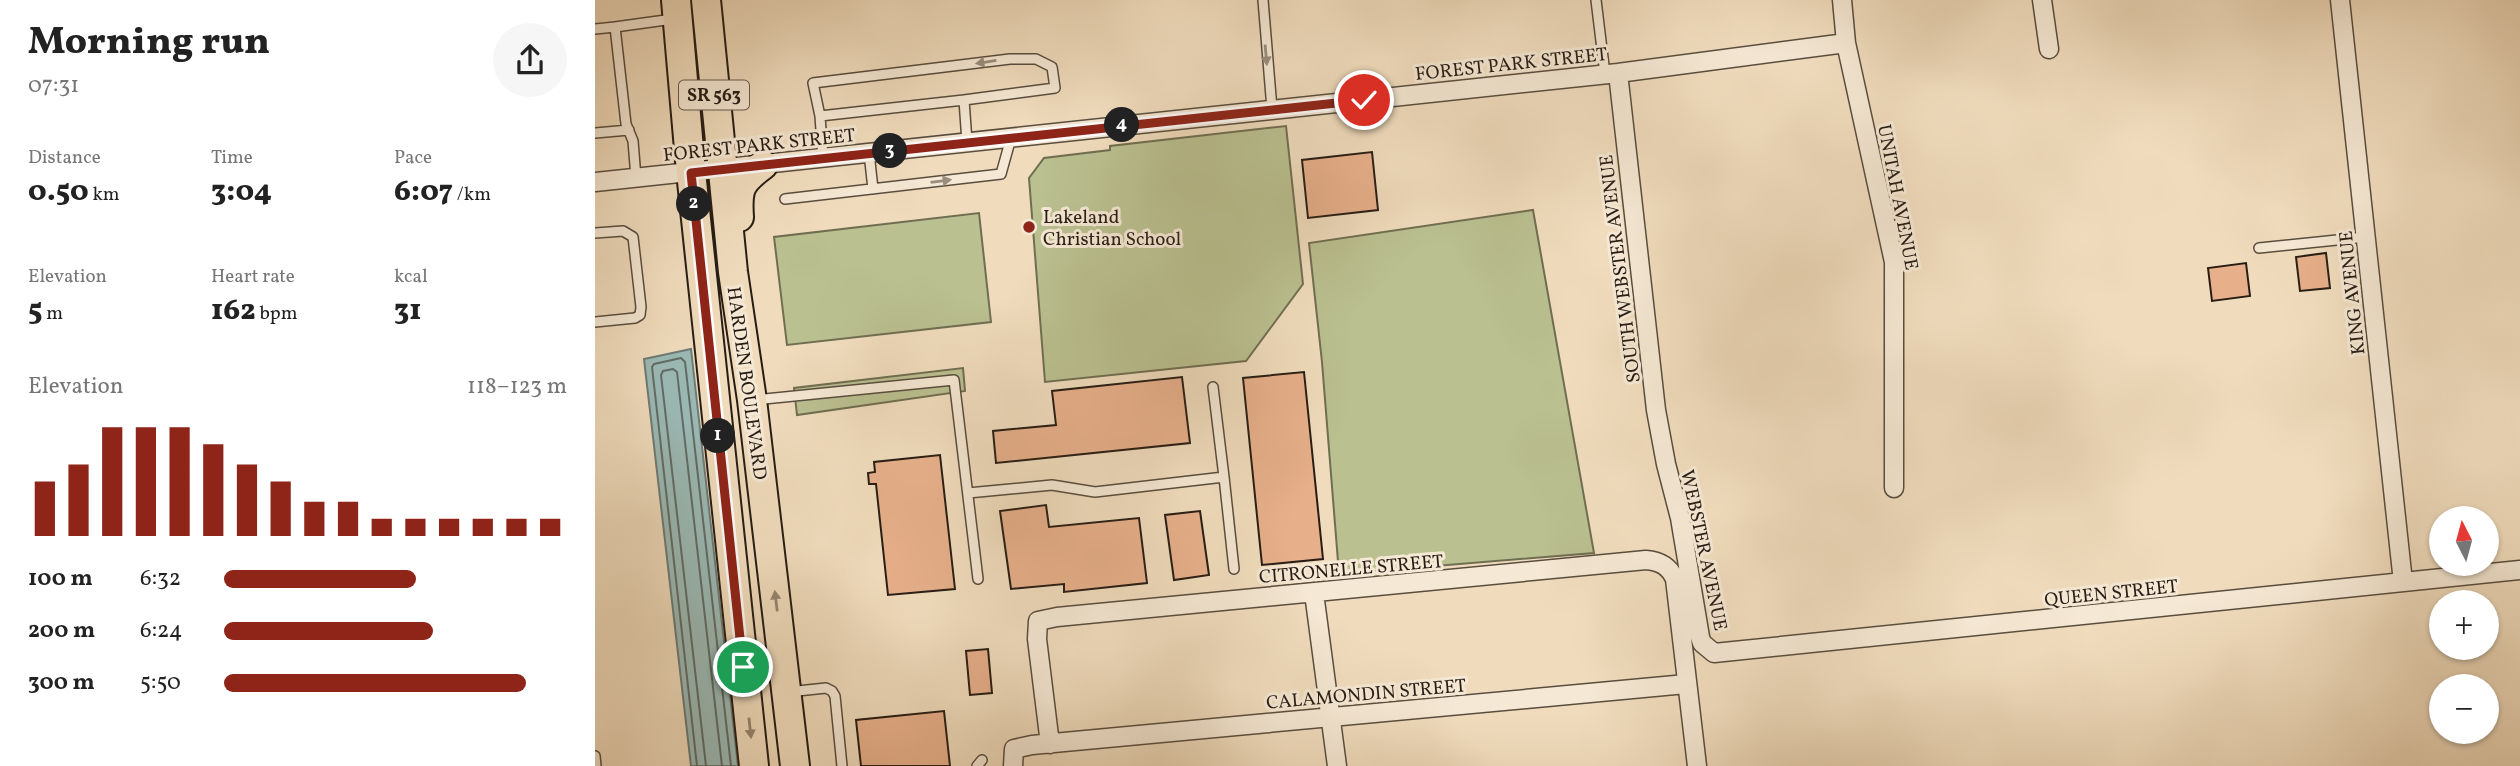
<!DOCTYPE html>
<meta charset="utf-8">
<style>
:root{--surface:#fff;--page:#f6f6f6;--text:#222;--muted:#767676;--accent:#8f2418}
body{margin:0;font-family:Vollkorn,serif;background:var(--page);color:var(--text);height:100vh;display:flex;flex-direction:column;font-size:26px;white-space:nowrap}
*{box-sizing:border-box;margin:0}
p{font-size:23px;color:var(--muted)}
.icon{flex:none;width:38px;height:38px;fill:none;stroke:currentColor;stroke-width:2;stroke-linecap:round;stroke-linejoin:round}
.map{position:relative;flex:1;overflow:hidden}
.details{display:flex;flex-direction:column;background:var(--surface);width:595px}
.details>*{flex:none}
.needle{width:46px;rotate:354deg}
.buttons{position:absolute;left:1834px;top:506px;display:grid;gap:14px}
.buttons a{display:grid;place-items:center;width:70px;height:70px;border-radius:50%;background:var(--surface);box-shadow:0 2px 5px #0004;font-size:35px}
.pin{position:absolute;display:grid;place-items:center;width:60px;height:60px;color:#fff;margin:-30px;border:4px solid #fff;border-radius:50%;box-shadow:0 2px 7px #0007}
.km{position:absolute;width:35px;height:35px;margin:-18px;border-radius:50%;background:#222;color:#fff;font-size:19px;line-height:35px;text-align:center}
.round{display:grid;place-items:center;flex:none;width:74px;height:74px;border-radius:37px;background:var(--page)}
.overview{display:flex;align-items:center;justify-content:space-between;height:119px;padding:0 28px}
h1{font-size:38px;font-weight:800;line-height:52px}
.figures{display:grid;grid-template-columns:repeat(3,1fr);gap:10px;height:119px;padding:7px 28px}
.figures div{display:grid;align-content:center}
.figures b{font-size:30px;font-weight:800}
.figures small{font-size:19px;font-weight:400}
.figures p{font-size:19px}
.chart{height:196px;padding:14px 28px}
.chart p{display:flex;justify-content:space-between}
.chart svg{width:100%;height:126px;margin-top:7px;stroke:var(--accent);stroke-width:6}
ul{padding:0 28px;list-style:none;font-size:23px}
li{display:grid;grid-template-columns:112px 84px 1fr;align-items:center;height:52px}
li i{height:18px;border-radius:9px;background:var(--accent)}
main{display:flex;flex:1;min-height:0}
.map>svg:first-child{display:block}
.green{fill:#bac090;stroke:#706e52;stroke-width:2}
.water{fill:#9bbab6;stroke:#6d7b76;stroke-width:2}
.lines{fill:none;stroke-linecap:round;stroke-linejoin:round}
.shore{stroke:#616c66;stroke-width:2}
.building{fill:#e7b08b;stroke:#271d15;stroke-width:2}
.lane-casing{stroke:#594d3f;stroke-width:12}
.street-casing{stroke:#594d3f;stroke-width:21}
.primary-casing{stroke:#271d15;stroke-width:32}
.lane{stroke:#f5e8d4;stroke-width:9}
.street{stroke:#f5e8d4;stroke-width:18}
.primary{stroke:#f0dcbd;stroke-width:28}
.oneway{fill:#988d7e}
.oneway2{fill:#968671}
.route-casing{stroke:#fff;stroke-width:14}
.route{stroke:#8f2418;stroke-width:9}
.poi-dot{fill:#8f2418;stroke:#f5e8d4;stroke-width:2.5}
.labels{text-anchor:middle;stroke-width:6;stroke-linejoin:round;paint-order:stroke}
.shield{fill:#f5e8d4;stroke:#655a4e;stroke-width:2}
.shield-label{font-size:18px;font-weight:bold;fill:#271d15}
.street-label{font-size:19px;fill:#271d15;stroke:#f5e8d4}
.poi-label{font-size:19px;fill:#271d15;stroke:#f5e8d4;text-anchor:start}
</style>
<main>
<section class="details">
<div class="overview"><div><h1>Morning run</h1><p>07:31</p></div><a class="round"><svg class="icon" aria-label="share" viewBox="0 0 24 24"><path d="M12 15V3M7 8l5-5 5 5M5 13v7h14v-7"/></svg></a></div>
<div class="figures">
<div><p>Distance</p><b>0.50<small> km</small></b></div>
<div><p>Time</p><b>3:04</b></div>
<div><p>Pace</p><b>6:07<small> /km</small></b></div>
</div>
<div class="figures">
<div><p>Elevation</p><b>5<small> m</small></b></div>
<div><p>Heart rate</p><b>162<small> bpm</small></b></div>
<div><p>kcal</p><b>31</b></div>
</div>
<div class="chart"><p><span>Elevation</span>118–123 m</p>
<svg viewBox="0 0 160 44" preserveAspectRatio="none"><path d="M5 44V25M15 44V19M25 44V6M35 44V6M45 44V6M55 44V12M65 44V19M75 44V25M85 44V32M95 44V32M105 44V38M115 44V38M125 44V38M135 44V38M145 44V38M155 44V38"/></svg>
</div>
<ul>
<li><b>100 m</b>6:32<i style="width:56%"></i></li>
<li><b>200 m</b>6:24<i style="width:61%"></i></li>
<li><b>300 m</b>5:50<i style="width:88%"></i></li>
</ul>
</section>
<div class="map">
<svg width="1925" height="766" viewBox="0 0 1925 766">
<rect width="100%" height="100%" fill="#f0dcbd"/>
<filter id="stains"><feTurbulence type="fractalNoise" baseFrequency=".00286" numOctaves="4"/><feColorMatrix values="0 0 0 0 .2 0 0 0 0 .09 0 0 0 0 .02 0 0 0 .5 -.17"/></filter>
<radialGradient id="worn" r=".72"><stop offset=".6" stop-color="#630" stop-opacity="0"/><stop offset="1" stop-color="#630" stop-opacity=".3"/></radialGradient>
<path class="green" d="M691,126L708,284L651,361L450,382L434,178L449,158L515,150V146Z
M938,210L999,553L744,574L727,362L714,243Z
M384,213L396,322L192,345L179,237Z
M368,368L370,391L202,415L199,388Z"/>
<path class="water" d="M96,349L143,766H96L49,359Z"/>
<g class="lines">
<path class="shore" d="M102,766L57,367L59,364L86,358L90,362L136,766
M111,766L66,375L68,371L78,369L82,372L127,766"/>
</g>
<path class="building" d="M777,152L783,210L713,218L707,160Z
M1731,253L1735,288L1705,291L1701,257Z
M1651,263L1655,296L1617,301L1613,268Z
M709,372L728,559L667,565L648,378Z
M587,377L595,443L401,463L398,431L461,425L457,391Z
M345,455L360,589L293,595L281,484H274L273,473L280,472L279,462Z
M451,505L454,527L544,518L552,583L469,592V584L416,589L405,511Z
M605,511L614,575L579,580L570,515Z
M393,649L397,693L375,695L371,651Z
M349,711L355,766H266L261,720Z"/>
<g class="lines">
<defs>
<path id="lane" d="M668,0L677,109
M1001,0L1010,74
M0,29L20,27
M225,116L218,83L415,59H441L457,67L460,88L369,100
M0,133L34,130
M274,153L278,189
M228,158L225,116L369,100L372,142
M41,178L38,141L31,124L20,27L78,19
M190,199L406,174L416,138
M0,233L28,231L38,237L46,307L45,315L40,318L0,322
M1664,248L1771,237
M159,400L359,380L383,579
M629,477L639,569
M373,493L457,485L500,492L629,477L618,387
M193,692L231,688L237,691L240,696L247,766
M0,756L1,766
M382,766L387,760"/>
<path id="street" d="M1247,0L1251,43L1299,262V488
M1447,0L1454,49
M1745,0L1808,582
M1023,73L1061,410L1071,464L1085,518L1105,637L1107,643L1119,653L1925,570
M0,182L1023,73L1251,43
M719,593L742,766
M455,744L442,639L443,621L462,617L1051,560C1065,561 1074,566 1080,579L1102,766
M418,766L419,749L437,745L1091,684"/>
<path id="primary" d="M81,0L96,172L159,766
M111,0L138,272L157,400L200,766
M144,217C142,188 145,182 168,165"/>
</defs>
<use href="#lane" class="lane-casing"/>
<use href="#street" class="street-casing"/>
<use href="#primary" class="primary-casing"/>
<use href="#lane" class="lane"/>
<use href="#street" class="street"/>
<use href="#primary" class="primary"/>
</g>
<defs><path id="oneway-solid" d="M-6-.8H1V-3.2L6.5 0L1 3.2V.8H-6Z" transform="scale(1.75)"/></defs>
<g class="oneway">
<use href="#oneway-solid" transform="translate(671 55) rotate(85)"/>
<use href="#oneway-solid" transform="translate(391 62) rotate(171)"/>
<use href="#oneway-solid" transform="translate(346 181) rotate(-7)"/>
</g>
<g class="oneway2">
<use href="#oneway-solid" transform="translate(181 601) rotate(-97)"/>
<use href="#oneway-solid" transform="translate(155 728) rotate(84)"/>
</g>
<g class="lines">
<defs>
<path id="route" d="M148,667L96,173L769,100"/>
</defs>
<use href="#route" class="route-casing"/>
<use href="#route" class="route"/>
</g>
<circle class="poi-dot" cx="434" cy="227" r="7"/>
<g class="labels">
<rect class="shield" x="84" y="80.5" width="70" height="29" rx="5"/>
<g class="shield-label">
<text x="119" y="101">SR 563</text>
</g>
<g class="street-label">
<text transform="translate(916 63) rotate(-6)" y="7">FOREST PARK STREET</text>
<text transform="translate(164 144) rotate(-6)" y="7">FOREST PARK STREET</text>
<text transform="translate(1304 197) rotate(79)" y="7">UNITAH AVENUE</text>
<text transform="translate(1024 269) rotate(-97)" y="7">SOUTH WEBSTER AVENUE</text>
<text transform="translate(1756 293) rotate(-96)" y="7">KING AVENUE</text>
<text transform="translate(153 383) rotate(82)" y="7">HARDEN BOULEVARD</text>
<text transform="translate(1110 550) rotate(78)" y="7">WEBSTER AVENUE</text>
<text transform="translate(756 568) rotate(-5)" y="7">CITRONELLE STREET</text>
<text transform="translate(1516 592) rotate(-6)" y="7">QUEEN STREET</text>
<text transform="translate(771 693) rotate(-5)" y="7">CALAMONDIN STREET</text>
</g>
<g class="poi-label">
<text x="448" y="223">Lakeland<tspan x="448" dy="22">Christian School</tspan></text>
</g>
</g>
<rect width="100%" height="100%" filter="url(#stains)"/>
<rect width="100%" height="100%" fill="url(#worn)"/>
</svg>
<div class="buttons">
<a><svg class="needle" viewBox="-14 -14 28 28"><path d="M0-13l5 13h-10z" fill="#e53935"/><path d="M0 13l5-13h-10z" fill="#767676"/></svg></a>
<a>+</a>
<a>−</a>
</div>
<div class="pin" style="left:148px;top:667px;background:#1e9e55"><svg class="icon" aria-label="arrive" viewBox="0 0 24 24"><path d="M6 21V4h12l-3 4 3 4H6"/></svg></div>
<div class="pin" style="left:769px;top:100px;background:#d93025"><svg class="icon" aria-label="check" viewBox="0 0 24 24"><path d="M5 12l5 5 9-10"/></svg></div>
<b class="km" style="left:123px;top:436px">1</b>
<b class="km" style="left:99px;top:204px">2</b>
<b class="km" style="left:295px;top:151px">3</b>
<b class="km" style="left:527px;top:125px">4</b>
</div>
</main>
